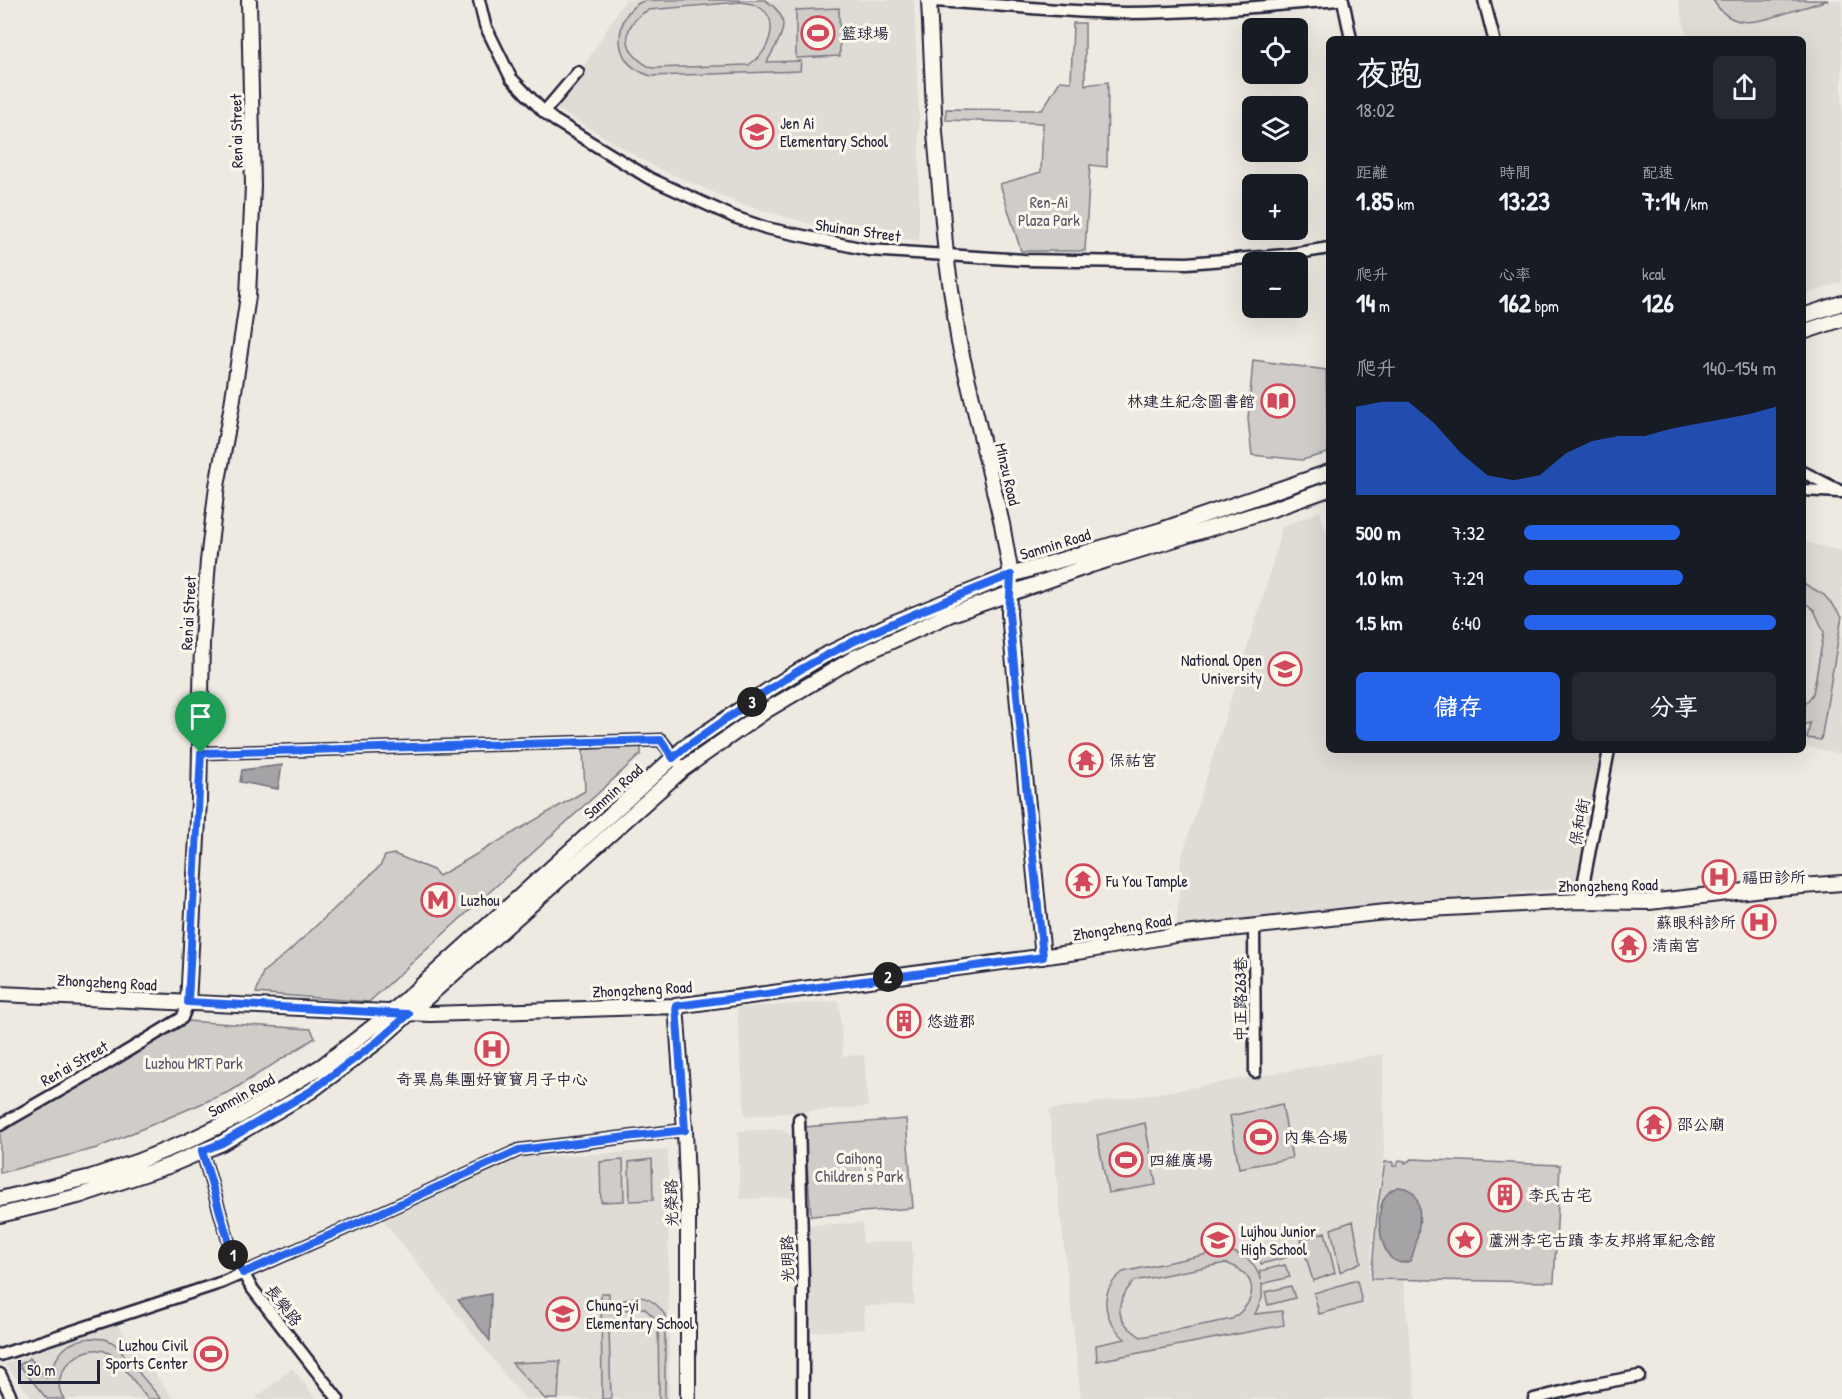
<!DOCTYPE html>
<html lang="zh-TW">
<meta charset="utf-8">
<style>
:root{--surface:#171b24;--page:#242831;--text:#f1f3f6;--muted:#9ea1a6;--accent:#2563eb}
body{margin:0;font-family:"Patrick Hand","LXGW WenKai TC",sans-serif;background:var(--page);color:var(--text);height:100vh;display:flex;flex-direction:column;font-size:22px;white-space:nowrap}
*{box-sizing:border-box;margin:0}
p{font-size:20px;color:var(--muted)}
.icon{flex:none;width:33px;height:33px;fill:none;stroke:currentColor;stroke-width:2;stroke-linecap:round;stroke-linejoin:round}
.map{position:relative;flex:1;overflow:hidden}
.details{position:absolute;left:1326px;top:36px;width:480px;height:717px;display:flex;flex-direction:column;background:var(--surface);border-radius:9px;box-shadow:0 6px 24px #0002}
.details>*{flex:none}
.buttons{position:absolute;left:1242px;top:18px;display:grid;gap:12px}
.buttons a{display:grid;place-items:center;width:66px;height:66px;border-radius:9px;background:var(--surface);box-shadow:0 6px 24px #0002;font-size:30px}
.scale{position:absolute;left:18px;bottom:15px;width:82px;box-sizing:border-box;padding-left:6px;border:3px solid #22223b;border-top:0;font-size:16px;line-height:21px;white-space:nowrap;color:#22223b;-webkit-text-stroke:4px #fbf7ec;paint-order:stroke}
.pin{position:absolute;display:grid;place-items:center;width:51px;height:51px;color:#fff;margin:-62px -26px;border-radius:50% 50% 50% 0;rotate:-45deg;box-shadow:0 0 6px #0007}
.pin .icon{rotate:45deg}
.km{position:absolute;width:30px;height:30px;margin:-15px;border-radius:50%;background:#222;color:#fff;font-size:16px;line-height:30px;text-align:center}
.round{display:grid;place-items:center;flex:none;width:63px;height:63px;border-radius:9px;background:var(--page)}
.summary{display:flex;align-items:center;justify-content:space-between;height:102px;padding:0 30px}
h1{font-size:33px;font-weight:700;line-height:45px}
.stats{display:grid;grid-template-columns:repeat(3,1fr);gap:9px;height:102px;padding:6px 30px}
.stats div{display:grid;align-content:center}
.stats b{font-size:26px;font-weight:700}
.stats small{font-size:16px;font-weight:400}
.stats p{font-size:16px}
.chart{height:168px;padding:12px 30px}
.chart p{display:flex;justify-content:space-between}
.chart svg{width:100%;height:108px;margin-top:6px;fill:var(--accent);opacity:.7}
.action{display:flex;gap:12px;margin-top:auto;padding:12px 30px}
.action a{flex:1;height:69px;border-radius:9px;background:var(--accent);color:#fff;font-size:24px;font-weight:700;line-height:69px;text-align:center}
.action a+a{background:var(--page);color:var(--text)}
ul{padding:0 30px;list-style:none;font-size:20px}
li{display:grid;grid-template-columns:96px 72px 1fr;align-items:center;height:45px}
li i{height:15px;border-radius:8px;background:var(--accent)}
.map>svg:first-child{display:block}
.built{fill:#dfdbd5}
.green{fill:#d0cdc9;stroke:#797882;stroke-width:1.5;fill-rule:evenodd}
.water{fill:#a6a3a7;stroke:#716f7c;stroke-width:1.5}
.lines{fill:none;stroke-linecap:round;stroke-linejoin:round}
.street-casing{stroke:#22223b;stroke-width:15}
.secondary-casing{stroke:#22223b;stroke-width:18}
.street{stroke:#fbf7ec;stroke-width:10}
.secondary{stroke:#fbf7ec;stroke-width:14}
.route-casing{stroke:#fff;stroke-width:12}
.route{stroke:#2563eb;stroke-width:8}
.labels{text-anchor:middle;stroke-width:6;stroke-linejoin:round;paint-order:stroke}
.poi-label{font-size:16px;fill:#22223b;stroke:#fbf7ec;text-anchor:start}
.street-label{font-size:16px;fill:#22223b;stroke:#fbf7ec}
.park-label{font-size:16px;fill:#565566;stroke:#fbf7ec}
</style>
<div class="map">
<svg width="1842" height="1399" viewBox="0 0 1842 1399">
<rect width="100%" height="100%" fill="#eeeae2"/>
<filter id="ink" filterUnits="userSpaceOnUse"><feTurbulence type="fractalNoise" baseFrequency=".0167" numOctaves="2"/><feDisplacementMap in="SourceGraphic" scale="12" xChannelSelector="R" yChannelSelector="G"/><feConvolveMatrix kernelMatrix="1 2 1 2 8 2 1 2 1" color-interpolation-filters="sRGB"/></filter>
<g filter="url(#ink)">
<path class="built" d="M625,0H914L919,119V241L818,226L738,203L655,167L557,109Z
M1678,0H1842V282L1803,295V39H1688Z
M1320,511L1325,529L1329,530V750H1604L1579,887L1177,925L1181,859L1266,587L1282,527Z
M1803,542L1842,551V754L1803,746Z
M839,1001L843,1056L864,1055L868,1107L745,1116L737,1008Z
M1383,1054L1384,1154L1376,1202L1369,1278L1403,1279L1416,1399H1081L1049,1110L1185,1089Z
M782,1129L791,1136L792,1197L740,1199L738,1131Z
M668,1150L669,1399H526L517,1390L384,1221L440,1192L518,1158Z
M862,1223L863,1243L912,1241L914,1304L864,1306L865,1329L812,1332L808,1225Z
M116,1323L174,1399H33L5,1364Z
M292,1368L316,1399H255Z"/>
<path class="green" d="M660,0H765C796,20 780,37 767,62L801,61L800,71L651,76C642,73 632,68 627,61C614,43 620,12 641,2C646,0 654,1 660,0ZM740,2C748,3 756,4 762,9C778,20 770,44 760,56C757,59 752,62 749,65L652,68C623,55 618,27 648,10Z
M1713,0H1828C1813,5 1798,9 1783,14C1755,23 1731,30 1713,0Z
M839,8L840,56L796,58V10Z
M1073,23H1085V85L1108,82L1107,167L1090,165L1085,251H1021L1000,184L1041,172L1043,123L946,120V109L1042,110L1060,81L1071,82Z
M1253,360L1326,370L1328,453L1302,460L1252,455L1248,419Z
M1803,583L1824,595L1842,616L1821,740L1807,738L1810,723L1803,725V707L1813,694L1824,632L1814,610L1803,601Z
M641,747V754L369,1002L256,993L263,972L288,952L380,866L385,856L394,854L433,870L439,876L585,791L583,749Z
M186,1021L311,1029L315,1038L231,1091L97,1148L0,1173V1129Z
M1282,1104L1292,1158L1239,1168L1230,1116Z
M906,1119L913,1208L811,1216L804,1127Z
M1145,1123L1156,1185L1108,1193L1097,1135Z
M652,1159L653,1200L630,1201L629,1162Z
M1412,1159L1560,1165L1554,1282L1371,1279L1378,1203L1385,1162H1393V1166H1397L1399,1160L1405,1161V1163Z
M623,1160L624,1201L601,1202L600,1162Z
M1353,1221L1361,1262L1340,1272L1331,1229Z
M1325,1232L1335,1273L1313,1281L1301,1240Z
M1284,1244L1288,1257L1261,1264L1258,1250Z
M1227,1250C1247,1256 1254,1261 1261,1280L1260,1271L1285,1265L1290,1277L1262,1284V1298L1255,1314L1282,1311L1284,1325L1097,1361L1096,1345L1125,1339C1103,1319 1097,1292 1123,1272ZM1226,1263C1259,1275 1259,1300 1232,1319L1141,1337C1114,1320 1114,1304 1134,1281Z
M1357,1280L1362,1303L1319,1314L1314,1293Z
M1291,1286L1295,1298L1268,1305L1265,1292Z
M601,1293H609V1311C629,1293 648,1290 665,1315V1399H659L658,1321L644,1308H633L622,1311L614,1320L609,1328L611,1399H602Z
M91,1338L105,1339L114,1343L161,1399H148C139,1389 118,1357 109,1353C83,1339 46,1375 64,1399H47L19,1365L30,1358L46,1378C58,1355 63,1341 91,1338Z
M560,1361L558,1399H545L512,1363Z"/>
<path class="water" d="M282,765L278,789L240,782L242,770Z
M1397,1187C1402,1187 1407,1188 1411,1191C1427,1202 1417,1246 1410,1261L1401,1263C1398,1262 1395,1261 1392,1259C1378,1246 1374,1205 1389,1192C1391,1190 1394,1189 1397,1187Z
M491,1294L490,1341L458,1300Z"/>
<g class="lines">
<defs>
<path id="street" d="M479,0L485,25L511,78L544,112L554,120L649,178L734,217L766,228L869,250L1024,260L1187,263L1286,255L1329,248
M1343,0L1351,39
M1484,0L1494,39
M929,1C995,3 1060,13 1126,13C1196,13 1267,6 1337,0
M544,112L578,72
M1803,472L1842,492
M1803,490L1839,492
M201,753L661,740L683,769
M1580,901L1609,750
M1254,927L1255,1072
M799,1119L803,1280V1399
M0,1125L101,1067L182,1018L188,1003
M202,1151L232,1253L251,1287L338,1399
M0,1355L223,1282L369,1218L519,1150L685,1130
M0,1374L12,1399
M1534,1399L1585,1386L1639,1376"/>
<path id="secondary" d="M929,0L935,133L946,255L959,343L1002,524L1011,575L1009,614L1043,957
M1803,316L1842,303
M1803,332L1842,319
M0,994L430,1014L676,1006L1084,951L1175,935L1376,913L1409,910L1580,901L1649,902L1763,889L1842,883
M188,1003L199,801L202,642L208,561L217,486L232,405L248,296L253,186L249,0
M676,1006L685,1130L688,1209V1399
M0,1199L91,1177L136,1162L186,1142L236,1118L322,1066L392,1012L686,746L776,685L823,656L890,624L1011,575L1161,530L1329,472
M0,1215L78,1196L168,1166L222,1143L311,1091L377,1042L683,769L767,710L854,658L949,615L1091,565L1273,509L1329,489"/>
</defs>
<use href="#street" class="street-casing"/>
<use href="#secondary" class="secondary-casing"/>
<use href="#street" class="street"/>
<use href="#secondary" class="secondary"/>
</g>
</g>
<g class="lines" filter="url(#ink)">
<defs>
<path id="route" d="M1011,575L1009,614L1043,957L676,1006L685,1130L519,1150L369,1218L243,1273L232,1253L202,1151L222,1143L311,1091L377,1042L409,1014L188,1002L201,753L661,740L673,758L686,747C732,716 776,681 825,656C885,624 948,600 1011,575Z"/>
</defs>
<use href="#route" class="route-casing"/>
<use href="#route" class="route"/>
</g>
<defs>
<symbol id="stadium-ring" viewBox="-11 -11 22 22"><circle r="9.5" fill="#fbf7ec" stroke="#d1495b" stroke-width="1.5"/><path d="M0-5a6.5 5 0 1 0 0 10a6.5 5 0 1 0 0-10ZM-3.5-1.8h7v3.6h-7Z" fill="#d1495b"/></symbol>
<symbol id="school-ring" viewBox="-11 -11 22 22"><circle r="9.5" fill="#fbf7ec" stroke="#d1495b" stroke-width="1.5"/><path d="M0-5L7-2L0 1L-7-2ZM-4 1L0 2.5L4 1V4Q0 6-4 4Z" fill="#d1495b"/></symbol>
<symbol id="library-ring" viewBox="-11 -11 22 22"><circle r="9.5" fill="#fbf7ec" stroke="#d1495b" stroke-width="1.5"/><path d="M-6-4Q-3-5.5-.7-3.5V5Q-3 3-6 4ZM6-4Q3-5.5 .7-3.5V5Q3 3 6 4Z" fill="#d1495b"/></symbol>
<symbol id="university-ring" viewBox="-11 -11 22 22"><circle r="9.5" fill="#fbf7ec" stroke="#d1495b" stroke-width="1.5"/><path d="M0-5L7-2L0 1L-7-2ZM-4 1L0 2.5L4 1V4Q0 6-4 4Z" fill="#d1495b"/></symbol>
<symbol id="temple-ring" viewBox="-11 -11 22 22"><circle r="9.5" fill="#fbf7ec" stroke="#d1495b" stroke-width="1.5"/><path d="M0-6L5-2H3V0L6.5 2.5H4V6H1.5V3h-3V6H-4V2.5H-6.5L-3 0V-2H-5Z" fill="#d1495b"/></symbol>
<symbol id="hospital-ring" viewBox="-11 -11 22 22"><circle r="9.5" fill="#fbf7ec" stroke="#d1495b" stroke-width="1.5"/><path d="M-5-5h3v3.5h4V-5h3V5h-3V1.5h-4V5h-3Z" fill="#d1495b"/></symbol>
<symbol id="metro-ring" viewBox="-11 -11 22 22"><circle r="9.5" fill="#fbf7ec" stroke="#d1495b" stroke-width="1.5"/><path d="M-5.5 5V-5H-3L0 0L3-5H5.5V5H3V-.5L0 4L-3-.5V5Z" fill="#d1495b"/></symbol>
<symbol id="building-ring" viewBox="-11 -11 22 22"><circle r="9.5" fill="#fbf7ec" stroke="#d1495b" stroke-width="1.5"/><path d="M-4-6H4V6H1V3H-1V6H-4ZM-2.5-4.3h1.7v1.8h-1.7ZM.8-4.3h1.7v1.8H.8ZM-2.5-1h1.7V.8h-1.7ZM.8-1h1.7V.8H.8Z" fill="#d1495b"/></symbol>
<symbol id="sight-ring" viewBox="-11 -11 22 22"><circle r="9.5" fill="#fbf7ec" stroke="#d1495b" stroke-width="1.5"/><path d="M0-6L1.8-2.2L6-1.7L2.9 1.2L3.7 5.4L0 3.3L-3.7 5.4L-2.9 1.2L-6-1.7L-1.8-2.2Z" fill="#d1495b"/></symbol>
</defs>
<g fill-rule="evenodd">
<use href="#stadium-ring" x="799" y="14" width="38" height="38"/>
<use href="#school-ring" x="738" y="113" width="38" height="38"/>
<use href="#library-ring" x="1259" y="382" width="38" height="38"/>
<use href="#university-ring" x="1266" y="650" width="38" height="38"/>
<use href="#temple-ring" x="1067" y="741" width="38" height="38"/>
<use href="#hospital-ring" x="1700" y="858" width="38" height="38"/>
<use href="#temple-ring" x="1064" y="862" width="38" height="38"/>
<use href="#metro-ring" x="419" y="881" width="38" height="38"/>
<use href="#hospital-ring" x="1740" y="903" width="38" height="38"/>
<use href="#temple-ring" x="1610" y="926" width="38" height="38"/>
<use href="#building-ring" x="885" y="1002" width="38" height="38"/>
<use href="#hospital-ring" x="473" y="1030" width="38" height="38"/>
<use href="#temple-ring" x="1635" y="1105" width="38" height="38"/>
<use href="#stadium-ring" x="1242" y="1118" width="38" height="38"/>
<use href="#stadium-ring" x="1107" y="1141" width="38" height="38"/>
<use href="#building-ring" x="1486" y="1176" width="38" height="38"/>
<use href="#school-ring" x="1199" y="1221" width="38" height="38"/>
<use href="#sight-ring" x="1446" y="1221" width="38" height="38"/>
<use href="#school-ring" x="544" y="1295" width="38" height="38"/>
<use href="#stadium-ring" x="192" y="1335" width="38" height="38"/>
</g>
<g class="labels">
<g class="poi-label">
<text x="841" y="39">籃球場</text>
<text x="780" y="129">Jen Ai<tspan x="780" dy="18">Elementary School</tspan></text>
<text x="1255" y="407" text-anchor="end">林建生紀念圖書館</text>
<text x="1262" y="666" text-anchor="end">National Open<tspan x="1262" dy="18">University</tspan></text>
<text x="1109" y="766">保祐宮</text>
<text x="1742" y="883">福田診所</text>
<text x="1106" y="887">Fu You Tample</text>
<text x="461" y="906">Luzhou</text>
<text x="1736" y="928" text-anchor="end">蘇眼科診所</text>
<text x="1652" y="951">清南宮</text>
<text x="927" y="1027">悠遊郡</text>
<text x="492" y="1085" text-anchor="middle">奇異鳥集團好寶寶月子中心</text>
<text x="1677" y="1130">邵公廟</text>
<text x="1284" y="1143">內集合場</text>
<text x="1149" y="1166">四維廣場</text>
<text x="1528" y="1201">李氏古宅</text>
<text x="1241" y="1237">Lujhou Junior<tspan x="1241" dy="18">High School</tspan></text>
<text x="1488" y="1246">蘆洲李宅古蹟 李友邦將軍紀念館</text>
<text x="586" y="1311">Chung-yi<tspan x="586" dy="18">Elementary School</tspan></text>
<text x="188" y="1351" text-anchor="end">Luzhou Civil<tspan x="188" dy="18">Sports Center</tspan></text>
</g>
<g class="street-label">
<text transform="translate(236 131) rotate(-91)" y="6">Ren'ai Street</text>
<text transform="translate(858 230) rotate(8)" y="6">Shuinan Street</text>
<text transform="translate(1008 474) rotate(77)" y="6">Minzu Road</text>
<text transform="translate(1055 544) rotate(-17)" y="6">Sanmin Road</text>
<text transform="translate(188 613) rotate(-87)" y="6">Ren'ai Street</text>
<text transform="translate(613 791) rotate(-42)" y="6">Sanmin Road</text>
<text transform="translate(1579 822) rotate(-79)" y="6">保和街</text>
<text transform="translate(1608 885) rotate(-1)" y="6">Zhongzheng Road</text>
<text transform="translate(1122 927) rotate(-9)" y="6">Zhongzheng Road</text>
<text transform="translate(107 982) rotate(3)" y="6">Zhongzheng Road</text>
<text transform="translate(642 989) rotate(-3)" y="6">Zhongzheng Road</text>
<text transform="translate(1240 999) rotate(-90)" y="6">中正路263巷</text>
<text transform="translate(74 1063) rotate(-30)" y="6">Ren'ai Street</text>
<text transform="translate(241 1095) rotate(-29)" y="6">Sanmin Road</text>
<text transform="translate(671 1203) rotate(-91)" y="6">光榮路</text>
<text transform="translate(787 1259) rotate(-91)" y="6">光明路</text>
<text transform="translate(284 1305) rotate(52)" y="6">長樂路</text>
</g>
<g class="park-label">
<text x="1049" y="208">Ren-Ai<tspan x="1049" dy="18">Plaza Park</tspan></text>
<text x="194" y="1069">Luzhou MRT Park</text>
<text x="859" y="1164">Caihong<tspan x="859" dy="18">Children's Park</tspan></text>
</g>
</g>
</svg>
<div class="buttons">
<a><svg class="icon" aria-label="locate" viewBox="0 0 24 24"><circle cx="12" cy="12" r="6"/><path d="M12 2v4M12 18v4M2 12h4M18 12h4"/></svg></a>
<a><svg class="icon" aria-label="layers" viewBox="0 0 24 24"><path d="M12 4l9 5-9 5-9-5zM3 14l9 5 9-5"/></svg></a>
<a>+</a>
<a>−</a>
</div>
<div class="scale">50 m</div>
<div class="pin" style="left:201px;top:753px;background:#1e9e55"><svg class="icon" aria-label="arrive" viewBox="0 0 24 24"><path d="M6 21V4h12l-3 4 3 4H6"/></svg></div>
<b class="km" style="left:233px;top:1255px">1</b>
<b class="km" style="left:888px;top:977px">2</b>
<b class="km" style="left:752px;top:702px">3</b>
<section class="details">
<div class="summary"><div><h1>夜跑</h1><p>18:02</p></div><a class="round"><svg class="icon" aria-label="share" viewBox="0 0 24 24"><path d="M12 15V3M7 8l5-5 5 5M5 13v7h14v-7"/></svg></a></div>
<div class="stats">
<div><p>距離</p><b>1.85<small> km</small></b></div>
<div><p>時間</p><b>13:23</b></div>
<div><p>配速</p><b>7:14<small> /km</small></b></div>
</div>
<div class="stats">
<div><p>爬升</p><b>14<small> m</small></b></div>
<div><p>心率</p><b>162<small> bpm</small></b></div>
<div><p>kcal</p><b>126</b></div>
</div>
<div class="chart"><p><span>爬升</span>140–154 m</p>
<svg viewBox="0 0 160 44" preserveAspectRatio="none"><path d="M0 44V8L10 6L20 6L30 15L40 27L50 36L60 38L70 36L80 27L90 22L100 20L110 20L120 17L130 15L140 13L150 11L160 8V44z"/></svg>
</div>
<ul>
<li><b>500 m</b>7:32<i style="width:62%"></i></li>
<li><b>1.0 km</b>7:29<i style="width:63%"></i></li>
<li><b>1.5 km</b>6:40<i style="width:100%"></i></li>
</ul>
<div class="action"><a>儲存</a><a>分享</a></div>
</section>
</div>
